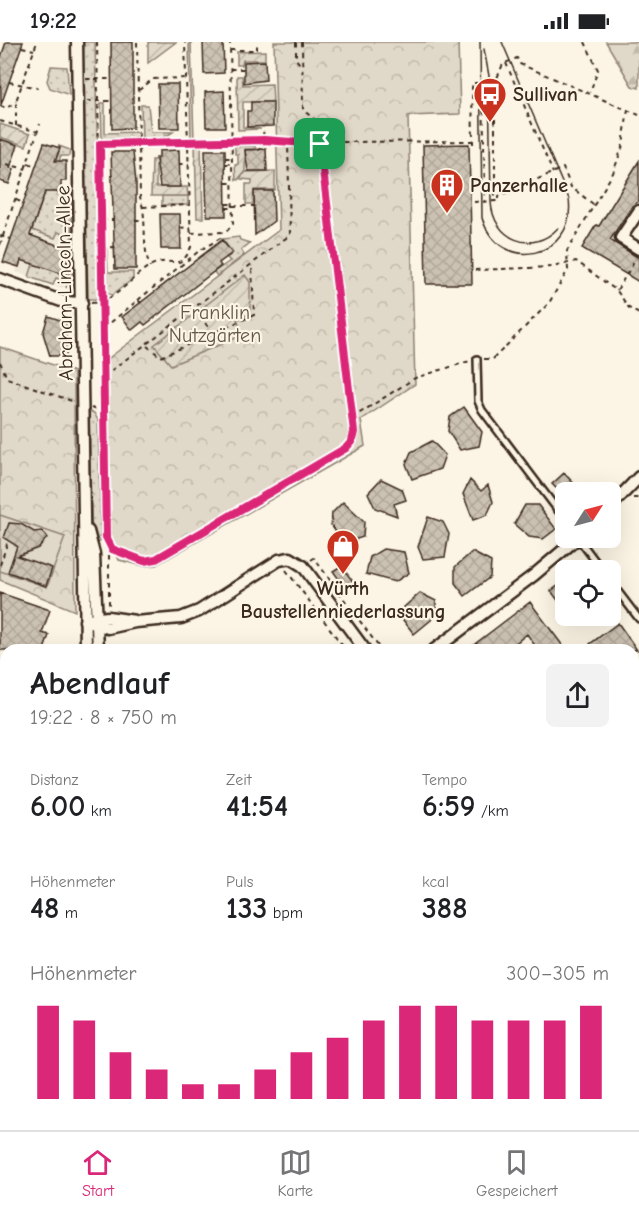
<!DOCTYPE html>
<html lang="de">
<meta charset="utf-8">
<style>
:root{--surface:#fff;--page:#f2f2f2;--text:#202124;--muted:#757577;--line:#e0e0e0;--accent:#db2777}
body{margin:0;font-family:"Comic Neue",sans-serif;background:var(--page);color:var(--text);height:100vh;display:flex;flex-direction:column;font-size:22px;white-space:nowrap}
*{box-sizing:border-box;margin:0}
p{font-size:20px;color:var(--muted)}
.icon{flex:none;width:33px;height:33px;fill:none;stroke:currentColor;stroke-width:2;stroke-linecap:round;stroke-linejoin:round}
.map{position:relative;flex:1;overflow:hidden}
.details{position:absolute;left:0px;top:602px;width:639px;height:488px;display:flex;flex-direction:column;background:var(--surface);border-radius:18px 18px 0 0;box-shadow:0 6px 24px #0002}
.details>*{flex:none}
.needle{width:39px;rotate:54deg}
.controls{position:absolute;left:555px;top:440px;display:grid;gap:12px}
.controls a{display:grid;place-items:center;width:66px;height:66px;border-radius:9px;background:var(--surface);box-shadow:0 6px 24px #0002;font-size:30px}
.pin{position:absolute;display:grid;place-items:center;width:51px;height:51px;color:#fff;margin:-26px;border-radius:12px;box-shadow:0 3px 9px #0006}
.round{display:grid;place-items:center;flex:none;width:63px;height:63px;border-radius:9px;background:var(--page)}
.summary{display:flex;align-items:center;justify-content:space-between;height:102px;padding:0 30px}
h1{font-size:33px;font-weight:700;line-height:45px}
.figures{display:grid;grid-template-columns:repeat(3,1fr);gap:9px;height:102px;padding:6px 30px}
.figures div{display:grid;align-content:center}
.figures b{font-size:30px;font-weight:700}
.figures small{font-size:16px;font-weight:400}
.figures p{font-size:16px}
.chart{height:168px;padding:12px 30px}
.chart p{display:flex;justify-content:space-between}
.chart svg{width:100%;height:108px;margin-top:6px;stroke:var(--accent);stroke-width:6}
.status{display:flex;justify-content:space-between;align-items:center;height:42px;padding:0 30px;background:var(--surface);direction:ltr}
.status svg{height:16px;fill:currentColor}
.tabs{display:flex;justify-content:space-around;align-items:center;height:84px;border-top:2px solid var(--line);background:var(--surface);font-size:16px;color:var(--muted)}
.tabs a{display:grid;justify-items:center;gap:3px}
.tabs .on{color:var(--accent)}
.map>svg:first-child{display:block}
.built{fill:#eee6d6}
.grass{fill:url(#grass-dots);stroke:#8e8173;stroke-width:1.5}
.forest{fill:url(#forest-firs);stroke:#8e8173;stroke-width:1.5}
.park{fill:url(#park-crowns);stroke:#8e8173;stroke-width:1.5}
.garden{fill:url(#garden-furrows);stroke:#8e8173;stroke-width:1.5}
.pitch{fill:#e0d8c8;stroke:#8e8173;stroke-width:1.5}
.building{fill:url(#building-cross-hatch);stroke:#3b2a1e;stroke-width:1.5}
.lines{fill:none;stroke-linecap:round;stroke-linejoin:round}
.service-casing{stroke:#3b2a1e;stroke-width:10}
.minor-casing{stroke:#3b2a1e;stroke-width:15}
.tertiary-casing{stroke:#3b2a1e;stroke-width:18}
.path{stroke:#3b2a1e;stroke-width:2;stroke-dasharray:4.5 4.5;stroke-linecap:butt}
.service{stroke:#fcf5e5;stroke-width:5}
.minor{stroke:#fcf5e5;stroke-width:10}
.tertiary{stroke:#fcf5e5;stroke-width:14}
.tram{stroke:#3b2a1e;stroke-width:1.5}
.rail{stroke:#3b2a1e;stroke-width:3}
.route-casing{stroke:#fff;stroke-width:12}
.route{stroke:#db2777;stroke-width:8}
.labels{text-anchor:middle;stroke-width:4.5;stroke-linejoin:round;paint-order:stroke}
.poi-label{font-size:20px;font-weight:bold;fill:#3b2a1e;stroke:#fcf5e5;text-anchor:start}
.street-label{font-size:20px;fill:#3b2a1e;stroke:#fcf5e5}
.park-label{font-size:20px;fill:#645648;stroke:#fcf5e5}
</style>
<div class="status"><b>19:22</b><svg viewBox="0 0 49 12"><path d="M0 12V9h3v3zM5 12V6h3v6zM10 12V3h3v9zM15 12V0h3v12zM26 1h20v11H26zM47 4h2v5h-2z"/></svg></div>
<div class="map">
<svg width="639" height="1088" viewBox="0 0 639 1088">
<defs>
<pattern id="grass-dots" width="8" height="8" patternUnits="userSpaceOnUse" patternTransform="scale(1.5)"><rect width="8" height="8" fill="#e0d8c8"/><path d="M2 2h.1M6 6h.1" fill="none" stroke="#c1baab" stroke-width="1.8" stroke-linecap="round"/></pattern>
<pattern id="forest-firs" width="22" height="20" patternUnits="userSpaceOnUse" patternTransform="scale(1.5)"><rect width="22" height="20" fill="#e0d8c8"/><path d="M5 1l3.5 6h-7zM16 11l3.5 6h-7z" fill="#c1baab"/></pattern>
<pattern id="park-crowns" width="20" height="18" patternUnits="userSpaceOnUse" patternTransform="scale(1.5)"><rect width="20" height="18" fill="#e0d8c8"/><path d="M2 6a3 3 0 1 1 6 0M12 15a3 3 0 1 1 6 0" fill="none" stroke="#c1baab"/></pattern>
<pattern id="garden-furrows" width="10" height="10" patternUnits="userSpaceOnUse" patternTransform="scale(1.5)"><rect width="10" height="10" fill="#e0d8c8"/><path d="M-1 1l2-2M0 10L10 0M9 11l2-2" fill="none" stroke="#c1baab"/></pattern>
<pattern id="building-cross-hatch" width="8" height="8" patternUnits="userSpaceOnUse" patternTransform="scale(1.5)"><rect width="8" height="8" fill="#ccc2b3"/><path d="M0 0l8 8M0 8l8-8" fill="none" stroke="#b0a79a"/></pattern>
</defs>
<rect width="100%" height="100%" fill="#fcf5e5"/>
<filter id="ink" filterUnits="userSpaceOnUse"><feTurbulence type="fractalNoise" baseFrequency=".0167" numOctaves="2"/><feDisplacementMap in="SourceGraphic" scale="12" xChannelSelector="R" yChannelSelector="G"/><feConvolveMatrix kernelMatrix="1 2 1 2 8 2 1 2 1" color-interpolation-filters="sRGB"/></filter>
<g filter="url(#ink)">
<path class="built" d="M71,150L72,238L69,244L61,246L16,230L33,182L36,183Z"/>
<path class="grass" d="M82,0H95L101,257H88Z
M189,0H191L194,98H191Z
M51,24L67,25L69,53L50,46L47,39Z
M105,61V91L138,90V99L102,100L101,61Z
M141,63H148L151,90H173L158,99H142Z
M59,104L70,108L69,114H60V131L55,150H71L72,238L66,246L68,240L56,236L53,243L29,235L33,222H38L66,234L69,232L68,200L64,199L65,193L58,190L55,196L32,188L60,107Z
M162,154H188V163H162Z
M239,195L240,198L250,201L241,208L244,213L217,234L214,230L230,219L227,216L233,211L222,197Z
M104,208H107L108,230H133V237L112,253L105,251Z
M89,369L94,371L98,378L101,498L97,502L91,480Z
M639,763V814L633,817V766Z"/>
<path class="forest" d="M606,0H639V46L632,44Z
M639,887V1020L633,1019V890Z
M633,1065L639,1074L637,1088H512L508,1083H633Z"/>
<path class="park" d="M274,0H458L460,72L408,74L415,342L361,378L365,404L156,523L144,524L119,518L109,495L106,318L279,188Z
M0,305L74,330L75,569L0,538Z"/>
<path class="garden" d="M148,0H176L148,21Z
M265,9V18H243L242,23H237V10Z
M237,34H242L243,43L272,42L273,60H243V85L261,87L238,88Z
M0,82L30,92L26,104L0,95Z
M201,102L203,176H197L195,103Z
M235,104H255L256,107H245V129L238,138H236L235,123L238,122V112H235Z
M152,118H156V145H187L188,154H151Z
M275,129V148H254L253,162H246V142H252V138L241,137V135L246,130Z
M245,233L250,240V271L237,278L243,293L171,323L154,303Z"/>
<path class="pitch" d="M0,473L65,495L47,545L0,529Z"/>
<path class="building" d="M6,0H23L1,63L0,18Z
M111,0H133V86L112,87Z
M203,0H223L224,31L204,32Z
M265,19L266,38L244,41V20Z
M158,42H178L179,86H159Z
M224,49L225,85H206L205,50Z
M251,60H273V84L247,85V69H251Z
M0,97L18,103L10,126L14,127L9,142L0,139Z
M44,101L60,106L55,119H66V139H61V150H45L30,193L68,207L66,233L21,218L19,225L3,220Z
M469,102L472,242H426L423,103Z
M266,107L267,129H248L245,108Z
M179,108L180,145H160L156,116H159V109Z
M205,108H225L226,174H207Z
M111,110H133L136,141V227H115Z
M639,119V159L632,164L610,198L639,216V240L582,206L596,183L599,184Z
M254,149H273L274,179L255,193Z
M160,172H180L181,207H161Z
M222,198L232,211L219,221L221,224L145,283L142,280L132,288L122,275Z
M48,274L66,280V314H50L43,291Z
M464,365L482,390L479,404L460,408L448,389L450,375Z
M432,399L445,413L440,427L412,437L406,422L411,410Z
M564,431L582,450H566V456L552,442Z
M381,437L402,447L406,458L394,462L397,474L375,466L368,451Z
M470,438L481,449L488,443L493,460L487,473L473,478L463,452Z
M343,460L364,480L363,495L344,501L331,483L332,471Z
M525,463H538L556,487L543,497L529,495L514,482Z
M428,475L443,480L449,492L445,515L423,517L418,505Z
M9,481L21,482L34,490L42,489L47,496L38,506L17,514L52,526L46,544L8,530L17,504L4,496Z
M383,507L404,510L409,531L395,540L366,532L370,515Z
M472,510L491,520L490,535L465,554L455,541V525Z
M341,524L355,542L347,548L333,529Z
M566,538V569L551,549Z
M0,551L50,568L42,591L49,593L44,608H0Z
M420,551L436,559V574L414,592L403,578L404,565Z
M530,560L566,608H538L527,592L507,608H467Z
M618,581L637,608H595L590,602Z"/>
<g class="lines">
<defs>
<path id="service" d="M477,317L478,359L482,368L566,479
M578,496L602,528
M610,539L639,577
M0,646L6,648"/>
<path id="minor" d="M77,0L86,608
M639,169L621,196L639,207
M0,237L64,260L82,261
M610,465L639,435
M88,489L94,512L98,608
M91,577L108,575L135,579
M85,579L108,586L135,580L181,576L199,569L279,518L290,516L303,524L365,608
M434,608L534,533L579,495
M0,1040L6,1028
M0,1073L6,1060
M444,1083L452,1088
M349,1088L351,1083"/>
<path id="tertiary" d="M0,748L6,750
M633,1027H639
M633,1039L639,1041
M633,1055L639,1063"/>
</defs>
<use href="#service" class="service-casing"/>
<use href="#minor" class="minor-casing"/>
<use href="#tertiary" class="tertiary-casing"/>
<path class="path" d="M97,0L106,495C109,511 135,519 149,519L346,406L352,399L354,390L318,80L303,68L302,0
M137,0L140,155C148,178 141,202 150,225
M296,0V17L302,25
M585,0L598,28L590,50
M22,5L34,8
M230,8H257V2
M506,21L553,131
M230,27H244
M86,37H112
M9,40L38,46
M483,41L485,160
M495,41V160
M139,48L153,37L187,36
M87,59H113
M0,64L7,66L16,59
M0,79L38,90
M16,84V59L37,0
M100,102L473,99
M473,102L472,41H495L503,22L517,16L520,22L639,73
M258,108L264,106L263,84
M225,116H232
M28,121L36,124
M6,122L26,127
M179,122H189
M225,122H232
M101,135L113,134
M226,141H232
M16,158L24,161
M474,160L499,159V154L563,126L571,145L593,162
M226,162H233
M233,164H254
M143,165L190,163
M226,166H233
M102,178H113
M135,178H143
M180,186L191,185
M191,191L226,190L233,182L230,0
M0,194L11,197
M0,203L40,82
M102,206L116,205
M475,228L553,225L576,219L617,249L629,266L639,272
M617,248L636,217
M138,258L199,209L222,195
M91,261C120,260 135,227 157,221C175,216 181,229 191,205L185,0
M194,267L213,291L254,273L252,224
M104,286L138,258L141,261
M147,304L161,315L213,291
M484,317H493L549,261L568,228L567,209L613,131L623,103L628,67
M0,320L7,336L72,359
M104,334L290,193L288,100
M91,366L103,370
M352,376L415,336L470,319
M633,456H639
M109,504V566
M311,518L314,516L381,608
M0,523L8,499
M286,528L346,608
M345,528L351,523
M0,769L6,772
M78,1083L88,1088
M500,1083L506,1088
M629,1083L632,1088
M577,1088L580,1083"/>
<use href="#service" class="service"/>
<use href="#minor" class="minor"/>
<use href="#tertiary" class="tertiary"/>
<path class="tram" d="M480,0L482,176C499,233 577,217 569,157L502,0
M484,7L489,34L491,160C493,197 532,214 558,186"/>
<path class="rail" d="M0,785L6,788
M472,1083L480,1088"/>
</g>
</g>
<g class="lines" filter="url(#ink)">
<defs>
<path id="route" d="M264,98L320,102L354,390L352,399L346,406L156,517L144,519L112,507L106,495L100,102Z"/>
</defs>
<use href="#route" class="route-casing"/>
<use href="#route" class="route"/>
</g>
<defs>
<symbol id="bus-pin" viewBox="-11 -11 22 30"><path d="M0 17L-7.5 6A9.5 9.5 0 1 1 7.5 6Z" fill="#c8321e" stroke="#fcf5e5"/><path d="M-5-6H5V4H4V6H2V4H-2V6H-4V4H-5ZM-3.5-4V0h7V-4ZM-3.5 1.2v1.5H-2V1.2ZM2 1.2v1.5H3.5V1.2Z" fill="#fff"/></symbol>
<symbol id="building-pin" viewBox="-11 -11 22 30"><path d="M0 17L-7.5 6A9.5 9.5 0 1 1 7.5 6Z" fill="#c8321e" stroke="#fcf5e5"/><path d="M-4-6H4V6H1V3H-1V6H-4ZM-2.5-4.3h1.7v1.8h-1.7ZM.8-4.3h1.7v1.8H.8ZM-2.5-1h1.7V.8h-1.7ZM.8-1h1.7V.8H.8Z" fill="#fff"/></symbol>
<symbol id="shop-pin" viewBox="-11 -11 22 30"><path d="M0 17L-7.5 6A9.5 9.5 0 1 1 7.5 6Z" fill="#c8321e" stroke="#fcf5e5"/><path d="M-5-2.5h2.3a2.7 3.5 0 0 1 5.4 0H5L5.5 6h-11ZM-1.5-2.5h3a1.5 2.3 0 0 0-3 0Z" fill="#fff"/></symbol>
</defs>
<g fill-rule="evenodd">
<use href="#bus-pin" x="471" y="33" width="38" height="52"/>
<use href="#building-pin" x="428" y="124" width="38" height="52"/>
<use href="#shop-pin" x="324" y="485" width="38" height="52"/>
</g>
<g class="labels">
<g class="poi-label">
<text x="513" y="59">Sullivan</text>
<text x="470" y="150">Panzerhalle</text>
<text x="343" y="553" text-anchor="middle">Würth<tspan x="343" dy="23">Baustellenniederlassung</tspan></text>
</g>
<g class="street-label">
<text transform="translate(64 241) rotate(-91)" y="7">Abraham-Lincoln-Allee</text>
</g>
<g class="park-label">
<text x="215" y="277">Franklin<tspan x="215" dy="23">Nutzgärten</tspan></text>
</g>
</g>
</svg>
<div class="controls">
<a><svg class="needle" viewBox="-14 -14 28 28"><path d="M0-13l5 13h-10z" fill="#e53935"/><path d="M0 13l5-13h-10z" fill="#757577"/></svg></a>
<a><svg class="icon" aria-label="locate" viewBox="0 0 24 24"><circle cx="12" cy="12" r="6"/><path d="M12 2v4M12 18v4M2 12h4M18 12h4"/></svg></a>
</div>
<div class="pin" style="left:320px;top:102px;background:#1e9e55"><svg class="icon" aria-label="arrive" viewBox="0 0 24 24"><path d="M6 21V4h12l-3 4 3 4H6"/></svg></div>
<section class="details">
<div class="summary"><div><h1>Abendlauf</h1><p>19:22 · 8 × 750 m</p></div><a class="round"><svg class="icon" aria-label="share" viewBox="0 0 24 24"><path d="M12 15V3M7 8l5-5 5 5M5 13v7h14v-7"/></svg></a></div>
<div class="figures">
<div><p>Distanz</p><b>6.00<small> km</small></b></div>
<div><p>Zeit</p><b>41:54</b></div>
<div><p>Tempo</p><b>6:59<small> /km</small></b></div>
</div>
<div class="figures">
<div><p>Höhenmeter</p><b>48<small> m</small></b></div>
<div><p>Puls</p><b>133<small> bpm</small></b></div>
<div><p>kcal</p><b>388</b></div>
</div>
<div class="chart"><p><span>Höhenmeter</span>300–305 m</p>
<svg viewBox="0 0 160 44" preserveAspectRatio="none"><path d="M5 44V6M15 44V12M25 44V25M35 44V32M45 44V38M55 44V38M65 44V32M75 44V25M85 44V19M95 44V12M105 44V6M115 44V6M125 44V12M135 44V12M145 44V12M155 44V6"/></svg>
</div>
</section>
</div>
<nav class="tabs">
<a class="on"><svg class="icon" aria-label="home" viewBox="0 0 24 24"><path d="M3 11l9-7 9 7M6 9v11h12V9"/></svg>Start</a>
<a><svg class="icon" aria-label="map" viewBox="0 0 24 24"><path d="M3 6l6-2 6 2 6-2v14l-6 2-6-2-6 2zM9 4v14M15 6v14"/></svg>Karte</a>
<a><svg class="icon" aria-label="saved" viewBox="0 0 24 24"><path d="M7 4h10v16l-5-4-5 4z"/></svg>Gespeichert</a>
</nav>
